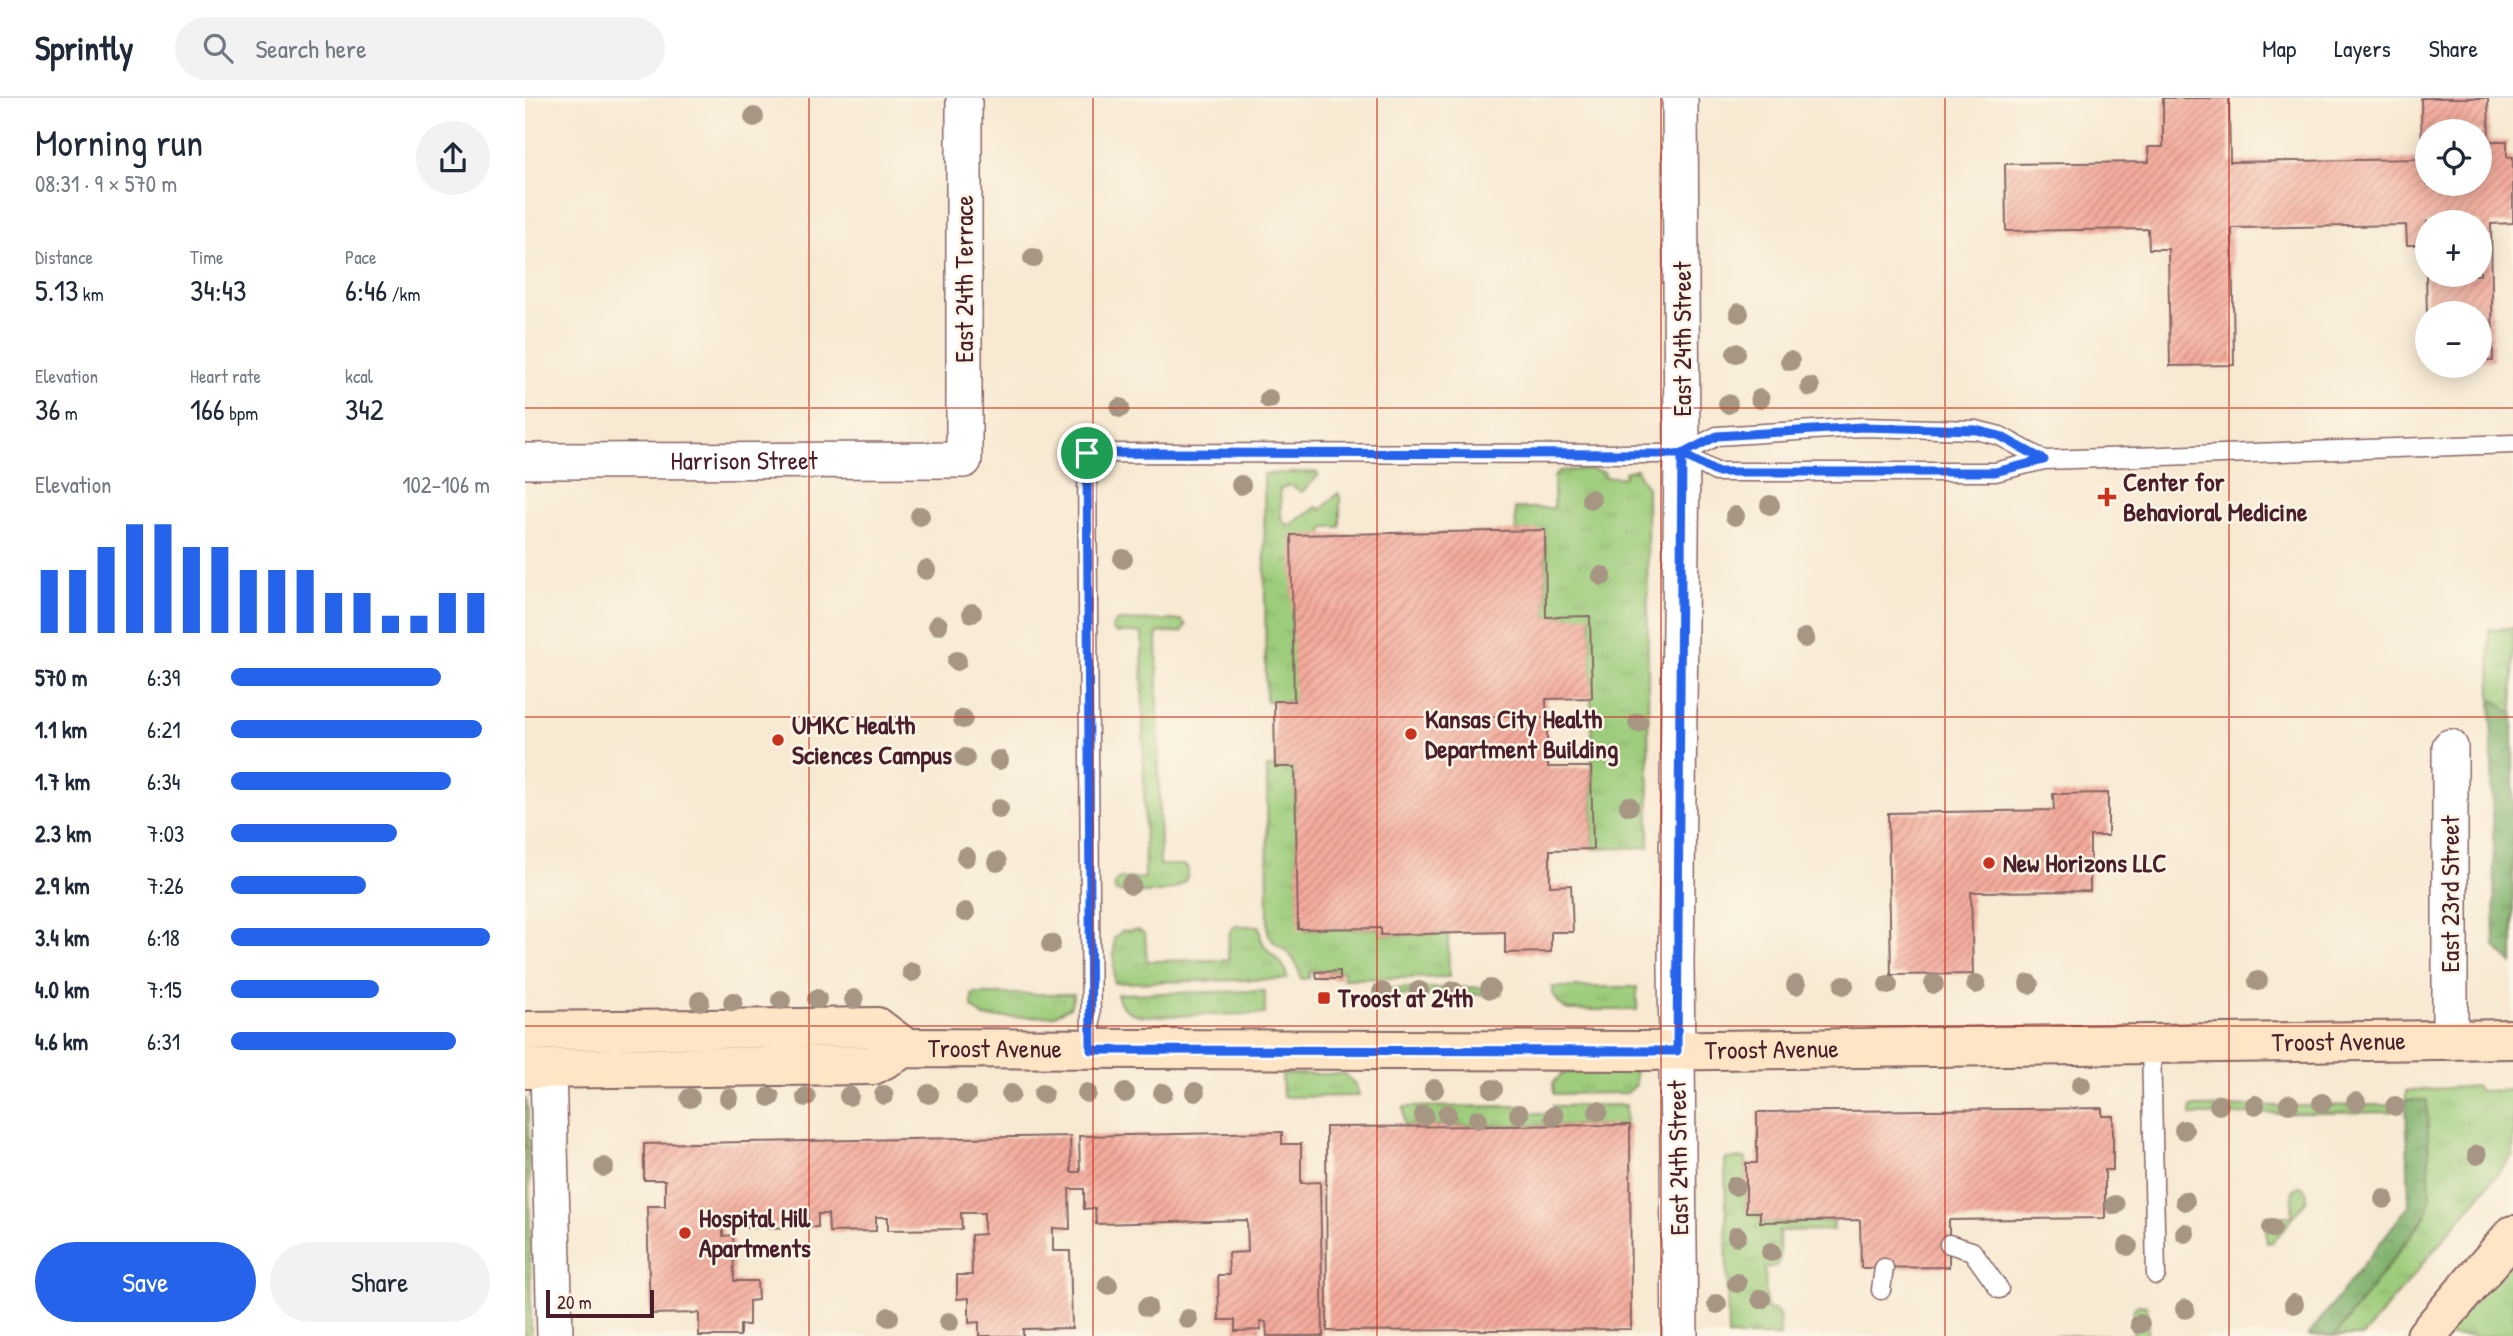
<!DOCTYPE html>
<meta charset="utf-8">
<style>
:root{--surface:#fff;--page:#f2f2f3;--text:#1f2937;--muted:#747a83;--line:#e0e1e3;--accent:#2563eb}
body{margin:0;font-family:"Patrick Hand",sans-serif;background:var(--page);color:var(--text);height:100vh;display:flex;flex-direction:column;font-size:26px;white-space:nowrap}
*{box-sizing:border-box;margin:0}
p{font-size:23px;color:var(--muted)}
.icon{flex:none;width:38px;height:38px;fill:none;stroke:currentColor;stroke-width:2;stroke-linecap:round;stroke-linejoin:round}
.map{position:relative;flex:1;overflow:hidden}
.sheet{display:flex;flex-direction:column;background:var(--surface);width:525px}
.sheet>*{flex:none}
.fabs{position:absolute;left:1890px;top:21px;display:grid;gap:14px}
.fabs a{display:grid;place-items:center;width:77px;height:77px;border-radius:50%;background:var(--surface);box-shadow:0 4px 18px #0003;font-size:35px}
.scale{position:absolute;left:21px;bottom:18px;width:108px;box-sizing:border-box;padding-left:7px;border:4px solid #4a1f2b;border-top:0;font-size:19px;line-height:24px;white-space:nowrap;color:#4a1f2b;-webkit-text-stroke:5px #fcf5e5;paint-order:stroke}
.pin{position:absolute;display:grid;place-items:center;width:60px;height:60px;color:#fff;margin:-30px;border:4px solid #fff;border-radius:50%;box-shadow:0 2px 7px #0007}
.round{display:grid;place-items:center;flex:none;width:74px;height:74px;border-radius:37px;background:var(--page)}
.summary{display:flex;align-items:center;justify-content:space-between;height:119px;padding:0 35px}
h1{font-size:38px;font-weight:600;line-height:52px}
.stats{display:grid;grid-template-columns:repeat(3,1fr);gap:10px;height:119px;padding:7px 35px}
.stats div{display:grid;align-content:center}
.stats b{font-size:30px;font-weight:600}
.stats small{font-size:19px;font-weight:400}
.stats p{font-size:19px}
.chart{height:196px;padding:14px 35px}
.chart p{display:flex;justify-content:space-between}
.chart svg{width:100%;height:126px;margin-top:7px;stroke:var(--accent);stroke-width:6}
.primary-button{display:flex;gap:14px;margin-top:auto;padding:14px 35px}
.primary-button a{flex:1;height:80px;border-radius:42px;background:var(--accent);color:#fff;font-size:28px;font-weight:600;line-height:80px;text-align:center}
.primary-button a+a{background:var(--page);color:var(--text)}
ul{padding:0 35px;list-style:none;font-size:23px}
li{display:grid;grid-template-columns:112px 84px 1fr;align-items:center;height:52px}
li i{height:18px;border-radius:9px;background:var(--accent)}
header{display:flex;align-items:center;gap:42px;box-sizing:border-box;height:98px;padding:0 35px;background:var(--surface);border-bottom:2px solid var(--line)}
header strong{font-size:33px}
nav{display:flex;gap:38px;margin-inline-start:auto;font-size:24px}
.search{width:490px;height:63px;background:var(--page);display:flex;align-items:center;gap:18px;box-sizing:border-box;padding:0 24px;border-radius:38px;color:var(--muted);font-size:26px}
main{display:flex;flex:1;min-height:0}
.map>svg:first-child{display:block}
.grass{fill:url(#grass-tufts);stroke:#747653;stroke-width:2}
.forest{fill:url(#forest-crowns);stroke:#64684b;stroke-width:2}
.park{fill:#9dcc7b;stroke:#747653;stroke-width:2}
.building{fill:url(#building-hatch);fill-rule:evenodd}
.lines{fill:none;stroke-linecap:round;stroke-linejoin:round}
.lane-casing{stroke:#876665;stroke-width:21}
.street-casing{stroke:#876665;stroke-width:38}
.secondary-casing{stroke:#876665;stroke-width:42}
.lane{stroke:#fff;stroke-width:18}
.street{stroke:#fff;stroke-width:35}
.secondary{stroke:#fde5c5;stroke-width:38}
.tree{fill:#a69683}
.route-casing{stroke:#fff;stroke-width:14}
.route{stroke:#2563eb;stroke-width:9}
.grid{fill:none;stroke:#c8321e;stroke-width:2;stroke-opacity:0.55}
.poi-dot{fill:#c8321e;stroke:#fcf5e5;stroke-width:2.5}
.labels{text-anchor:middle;stroke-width:5;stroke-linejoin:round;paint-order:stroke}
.street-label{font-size:26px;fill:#4a1f2b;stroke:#fcf5e5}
.poi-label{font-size:26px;font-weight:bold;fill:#4a1f2b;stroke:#fcf5e5;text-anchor:start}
</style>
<header>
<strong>Sprintly</strong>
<div class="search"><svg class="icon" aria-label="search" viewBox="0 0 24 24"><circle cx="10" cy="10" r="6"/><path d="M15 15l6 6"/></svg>Search here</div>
<nav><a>Map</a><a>Layers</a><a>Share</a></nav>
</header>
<main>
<section class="sheet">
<div class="summary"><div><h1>Morning run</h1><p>08:31 · 9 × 570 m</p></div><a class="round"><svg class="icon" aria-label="share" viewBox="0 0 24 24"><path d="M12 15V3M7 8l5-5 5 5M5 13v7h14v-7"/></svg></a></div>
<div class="stats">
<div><p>Distance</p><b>5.13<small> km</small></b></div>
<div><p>Time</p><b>34:43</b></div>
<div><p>Pace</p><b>6:46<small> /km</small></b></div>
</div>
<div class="stats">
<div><p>Elevation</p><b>36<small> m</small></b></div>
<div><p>Heart rate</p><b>166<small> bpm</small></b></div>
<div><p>kcal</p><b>342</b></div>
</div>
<div class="chart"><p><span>Elevation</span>102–106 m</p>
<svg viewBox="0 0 160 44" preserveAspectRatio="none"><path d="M5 44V22M15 44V22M25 44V14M35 44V6M45 44V6M55 44V14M65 44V14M75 44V22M85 44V22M95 44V22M105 44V30M115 44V30M125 44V38M135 44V38M145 44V30M155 44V30"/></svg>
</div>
<ul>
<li><b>570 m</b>6:39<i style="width:81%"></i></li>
<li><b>1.1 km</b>6:21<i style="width:97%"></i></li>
<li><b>1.7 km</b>6:34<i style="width:85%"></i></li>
<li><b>2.3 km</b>7:03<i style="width:64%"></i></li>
<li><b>2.9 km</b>7:26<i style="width:52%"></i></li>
<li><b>3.4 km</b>6:18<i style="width:100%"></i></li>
<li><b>4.0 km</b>7:15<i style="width:57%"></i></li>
<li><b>4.6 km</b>6:31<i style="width:87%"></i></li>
</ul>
<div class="primary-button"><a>Save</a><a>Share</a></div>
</section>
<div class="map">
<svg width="1988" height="1238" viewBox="0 0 1988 1238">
<defs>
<pattern id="grass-tufts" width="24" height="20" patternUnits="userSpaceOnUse" patternTransform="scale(1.75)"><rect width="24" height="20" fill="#9dcc7b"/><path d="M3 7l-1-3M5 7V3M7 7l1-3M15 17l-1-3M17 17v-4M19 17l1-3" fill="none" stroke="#89af6a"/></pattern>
<pattern id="forest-crowns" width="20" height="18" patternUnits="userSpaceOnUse" patternTransform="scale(1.75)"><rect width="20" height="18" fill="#7eb06b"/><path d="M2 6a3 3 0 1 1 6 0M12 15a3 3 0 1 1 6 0" fill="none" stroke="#698f58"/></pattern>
<pattern id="building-hatch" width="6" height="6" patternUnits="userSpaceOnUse" patternTransform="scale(1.75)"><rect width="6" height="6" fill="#f4ab9c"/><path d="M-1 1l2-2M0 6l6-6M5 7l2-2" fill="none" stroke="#c88b7f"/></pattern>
</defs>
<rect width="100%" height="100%" fill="#fcf5e5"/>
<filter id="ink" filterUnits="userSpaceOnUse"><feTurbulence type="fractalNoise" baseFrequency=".0143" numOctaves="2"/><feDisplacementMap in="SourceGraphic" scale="14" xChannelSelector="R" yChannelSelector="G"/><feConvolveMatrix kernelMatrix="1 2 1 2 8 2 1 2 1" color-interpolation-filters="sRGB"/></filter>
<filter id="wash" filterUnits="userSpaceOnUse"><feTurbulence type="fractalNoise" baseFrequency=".00686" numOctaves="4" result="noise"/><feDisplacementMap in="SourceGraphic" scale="28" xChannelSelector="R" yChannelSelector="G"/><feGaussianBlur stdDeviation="1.57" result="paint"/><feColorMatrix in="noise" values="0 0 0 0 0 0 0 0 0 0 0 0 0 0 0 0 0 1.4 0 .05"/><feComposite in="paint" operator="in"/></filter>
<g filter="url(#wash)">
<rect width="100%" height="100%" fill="#f7e9d2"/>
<path class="grass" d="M1064,371L1079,374L1080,379H1100V374L1112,371L1113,376L1122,389L1124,749L1068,751L1065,519H1021L1020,433H991L990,410H1029V379L1034,373Z
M791,374L794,377L777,394L765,387L755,391L756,420L762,427L766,426L792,409L796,412L813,395L815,399V429H799L769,603H741L739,376Z
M656,522L661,527L657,534L632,535L635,767H659L663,771C665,800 612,795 591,794L589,788L593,781L620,780L617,535H592L588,533L587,528L593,523Z
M1988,530V616L1966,600L1964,531Z
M742,669H770L774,831L856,830V837L923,835L924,879L818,881V873H785L784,880L776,881C774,871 771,862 763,855C755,847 747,846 743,834Z
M709,828H734C735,833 735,840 738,845C746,860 761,862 762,881L589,885V840L597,833L613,832L620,836L622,863L703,862L704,836Z
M975,889L976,896L848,898L849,891Z
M1027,889H1112V912H1043C1035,908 1027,898 1027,889Z
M740,893V916L620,918C605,916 595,911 592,896Z
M447,896H549L545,909L528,918L465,920L459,919L447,909Z
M1110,972L1111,987L1102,995L1029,996L1028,985L1039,975L1046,974Z
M757,976H819L831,987L834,998L758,999Z
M1951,988L1953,993L1988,992V1057L1838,1238H1810L1901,1117V1002H1881V993Z
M1101,1007V1027L879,1028V1009L999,1008L1000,1015H1028V1008Z
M1866,1007L1867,1014L1666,1017V1009Z
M1221,1060V1113L1235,1114V1124L1309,1123V1132L1254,1133L1255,1163L1251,1168L1240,1170L1241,1211L1250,1212L1254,1216L1255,1238H1203L1200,1061Z
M1773,1088L1778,1089L1782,1096L1781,1103L1748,1144L1742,1145L1740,1118H1767L1768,1092Z
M1988,1155V1238H1921Z
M1613,1207L1621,1208L1622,1211L1623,1238H1523L1608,1237V1212Z"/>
<path class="forest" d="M1966,600L1988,616V866L1970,849Z
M1881,1002H1902L1905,1101L1901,1117L1810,1238H1783L1884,1107Z"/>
<path class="park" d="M0,999L3,1012L6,1238H0Z"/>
<g id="blocks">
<path class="building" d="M1638,0H1704L1705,64L1897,61L1896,0H1963L1964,43H1982V59H1988V125L1966,126L1968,263H1955V215H1902L1901,177H1955V124H1902V147H1882L1881,127L1707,130L1709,267L1645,268L1643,151H1624L1623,131L1481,133L1480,66L1624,64L1623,49H1638ZM1902,33H1955V86H1902Z
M1020,432L1021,519L1065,518L1067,600L1021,601L1023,669H1066L1068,751L1025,752V788L1046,787L1048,834H1026V854L980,855V834L856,837V830L773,831L770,669H750L749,603H769L766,437Z
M1583,695V738H1565V793L1446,794L1448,876L1366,877L1363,715L1529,712L1528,696Z
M815,873V881H792L791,874Z
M1577,1010V1018H1588V1072H1580V1120L1424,1122V1169L1336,1170L1335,1122L1235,1124V1114H1221V1065H1232V1014Z
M1105,1027L1106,1231L802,1233L801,1029Z
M757,1034V1046H776V1085L795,1084L798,1238H742L741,1224L735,1223L736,1232L710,1233V1222H694L693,1177H704L703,1155L723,1154L722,1122L571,1126L570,1110L559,1111V1091H544L545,1131L528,1130V1153H545L547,1230L498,1231V1238H454V1224L444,1225V1200L432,1201V1177H447L446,1137L459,1136V1115H436L437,1131L363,1132V1119H351V1133L304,1134L303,1116H293V1129L222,1130V1118L198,1119V1138L208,1137L209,1183H232L233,1202L224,1203V1227H215V1238H174V1215L125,1216L122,1108H140V1082H119V1046L545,1038L546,1074H555L554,1038Z"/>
</g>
</g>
<g filter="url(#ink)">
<use href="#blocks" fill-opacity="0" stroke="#876665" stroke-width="2"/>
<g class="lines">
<defs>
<path id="lane" d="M1157,356L1191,374H1470L1519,362L1988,346
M1626,947L1631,1177
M566,952L562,355L1157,356L1192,338L1337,329L1451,332L1475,338L1519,362
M1424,1146L1447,1153L1474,1191
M1356,1192L1359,1170"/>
<g id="street">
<path id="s1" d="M0,363L439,362V0"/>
<path d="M1925,649V944"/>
<path d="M23,971L30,1238"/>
<path d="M1155,1238L1151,865L1157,356L1155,0"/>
</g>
<g id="secondary">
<path d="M0,933L352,929L380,950"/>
<path id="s2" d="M0,971L348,967L380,950L1117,953L1988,941"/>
<path d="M1901,1238L1988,1137"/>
</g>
</defs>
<use href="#lane" class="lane-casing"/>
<use href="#street" class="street-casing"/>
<use href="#secondary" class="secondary-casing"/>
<use href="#lane" class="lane"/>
<use href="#street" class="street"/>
<use href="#secondary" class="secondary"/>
</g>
<g class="tree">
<circle cx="229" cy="19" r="10"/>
<circle cx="508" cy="160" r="10"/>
<circle cx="1214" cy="215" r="10"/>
<circle cx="1211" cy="255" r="10"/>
<circle cx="1265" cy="263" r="10"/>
<circle cx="1285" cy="289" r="10"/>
<circle cx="744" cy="301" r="10"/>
<circle cx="1235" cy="301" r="10"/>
<circle cx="1203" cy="306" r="10"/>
<circle cx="595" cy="310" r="10"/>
<circle cx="716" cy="387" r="10"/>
<circle cx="1066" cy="401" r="10"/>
<circle cx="1245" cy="407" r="10"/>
<circle cx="395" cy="418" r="10"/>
<circle cx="1210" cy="418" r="10"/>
<circle cx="598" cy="461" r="10"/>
<circle cx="401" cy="472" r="10"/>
<circle cx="1077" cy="478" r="10"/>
<circle cx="447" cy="515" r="10"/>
<circle cx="413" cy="527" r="10"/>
<circle cx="1280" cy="540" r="10"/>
<circle cx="432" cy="563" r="10"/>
<circle cx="438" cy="621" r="10"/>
<circle cx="1113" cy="625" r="10"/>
<circle cx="440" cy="660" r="10"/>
<circle cx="474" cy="662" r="10"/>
<circle cx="1104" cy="708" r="10"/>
<circle cx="474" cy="711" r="10"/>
<circle cx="441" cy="759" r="10"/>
<circle cx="472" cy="764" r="10"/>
<circle cx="606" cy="787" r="10"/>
<circle cx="440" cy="814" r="10"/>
<circle cx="526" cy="846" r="10"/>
<circle cx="387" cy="874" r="10"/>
<circle cx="1733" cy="883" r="10"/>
<circle cx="1409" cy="886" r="10"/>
<circle cx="1451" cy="886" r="10"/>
<circle cx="1504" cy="886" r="10"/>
<circle cx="1271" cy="887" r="10"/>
<circle cx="1319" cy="887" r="10"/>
<circle cx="1363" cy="887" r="10"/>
<circle cx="965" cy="891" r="10"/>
<circle cx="894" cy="893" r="10"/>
<circle cx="928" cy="893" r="10"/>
<circle cx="857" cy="894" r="10"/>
<circle cx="292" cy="901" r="10"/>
<circle cx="329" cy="901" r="10"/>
<circle cx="256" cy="902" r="10"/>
<circle cx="175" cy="903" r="10"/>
<circle cx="208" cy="904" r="10"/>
<circle cx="1556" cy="987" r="10"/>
<circle cx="909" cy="991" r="10"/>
<circle cx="968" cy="991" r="10"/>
<circle cx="670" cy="994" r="10"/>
<circle cx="562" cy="995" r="10"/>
<circle cx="600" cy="995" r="10"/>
<circle cx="638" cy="995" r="10"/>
<circle cx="404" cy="996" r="10"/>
<circle cx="486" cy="996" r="10"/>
<circle cx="518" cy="996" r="10"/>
<circle cx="359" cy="997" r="10"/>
<circle cx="441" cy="997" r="10"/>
<circle cx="324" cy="998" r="10"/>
<circle cx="245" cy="999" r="10"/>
<circle cx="281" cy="999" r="10"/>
<circle cx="165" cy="1000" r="10"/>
<circle cx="204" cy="1000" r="10"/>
<circle cx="1831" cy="1004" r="10"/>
<circle cx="1797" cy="1005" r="10"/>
<circle cx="1764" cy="1006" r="10"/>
<circle cx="1694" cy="1007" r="10"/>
<circle cx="1730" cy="1007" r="10"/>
<circle cx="1870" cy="1008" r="10"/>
<circle cx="1073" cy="1013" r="10"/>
<circle cx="922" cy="1016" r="10"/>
<circle cx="994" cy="1016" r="10"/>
<circle cx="899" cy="1017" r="10"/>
<circle cx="1029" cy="1018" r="10"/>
<circle cx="953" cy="1021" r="10"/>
<circle cx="1659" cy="1032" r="10"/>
<circle cx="1952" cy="1057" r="10"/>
<circle cx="79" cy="1069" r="10"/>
<circle cx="1210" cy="1088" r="10"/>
<circle cx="1859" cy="1101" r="10"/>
<circle cx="1660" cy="1103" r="10"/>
<circle cx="1590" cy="1107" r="10"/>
<circle cx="1747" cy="1130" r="10"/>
<circle cx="1660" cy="1135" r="10"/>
<circle cx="1212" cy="1138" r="10"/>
<circle cx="1603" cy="1148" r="10"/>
<circle cx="1246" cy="1154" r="10"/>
<circle cx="1212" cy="1185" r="10"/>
<circle cx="583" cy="1187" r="10"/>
<circle cx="1236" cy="1201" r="10"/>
<circle cx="1192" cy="1206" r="10"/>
<circle cx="1769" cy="1206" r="10"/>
<circle cx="622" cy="1209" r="10"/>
<circle cx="1660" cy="1211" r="10"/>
<circle cx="364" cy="1219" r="10"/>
<circle cx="663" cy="1221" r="10"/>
<circle cx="424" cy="1224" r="10"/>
<circle cx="1615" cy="1226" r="10"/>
</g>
</g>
<g class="lines" filter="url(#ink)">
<defs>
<path id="route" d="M562,355L566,952L1152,953L1157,356L1191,374H1470L1519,362L1475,338L1451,332L1337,329L1192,338L1157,356L562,355"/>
</defs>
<use href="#route" class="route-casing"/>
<use href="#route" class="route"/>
</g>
<path class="grid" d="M284,0V1238M568,0V1238M852,0V1238M1136,0V1238M1420,0V1238M1704,0V1238M0,310H1988M0,619H1988M0,928H1988"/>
<g class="poi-dot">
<path d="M1578.5 388.5h7v7h7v7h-7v7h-7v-7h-7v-7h7z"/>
<circle cx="886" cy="636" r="7"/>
<circle cx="253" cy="642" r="7"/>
<circle cx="1464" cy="765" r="7"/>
<rect x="792" y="893" width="14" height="14" rx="3.5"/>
<circle cx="160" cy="1135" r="7"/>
</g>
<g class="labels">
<g class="street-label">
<text transform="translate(439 181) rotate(-90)" y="9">East 24th Terrace</text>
<text transform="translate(1157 241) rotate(-90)" y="9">East 24th Street</text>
<text dy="9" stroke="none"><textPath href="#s1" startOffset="219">Harrison Street</textPath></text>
<text transform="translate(1925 796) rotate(-90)" y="9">East 23rd Street</text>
<text dy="9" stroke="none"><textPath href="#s2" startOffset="1818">Troost Avenue</textPath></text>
<text dy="9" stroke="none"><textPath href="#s2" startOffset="474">Troost Avenue</textPath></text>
<text dy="9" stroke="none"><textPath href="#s2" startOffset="1251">Troost Avenue</textPath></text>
<text transform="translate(1153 1060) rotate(-91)" y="9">East 24th Street</text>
</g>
<g class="poi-label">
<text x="1598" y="393">Center for<tspan x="1598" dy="30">Behavioral Medicine</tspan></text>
<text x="900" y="630">Kansas City Health<tspan x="900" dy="30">Department Building</tspan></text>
<text x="267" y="636">UMKC Health<tspan x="267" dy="30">Sciences Campus</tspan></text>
<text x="1478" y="774">New Horizons LLC</text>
<text x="813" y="909">Troost at 24th</text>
<text x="174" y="1129">Hospital Hill<tspan x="174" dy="30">Apartments</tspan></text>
</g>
</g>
</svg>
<div class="fabs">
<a><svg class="icon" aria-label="locate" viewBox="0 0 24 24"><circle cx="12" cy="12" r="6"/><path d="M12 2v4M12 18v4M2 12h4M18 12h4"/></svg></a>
<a>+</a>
<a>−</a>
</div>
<div class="scale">20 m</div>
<div class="pin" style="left:562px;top:355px;background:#1e9e55"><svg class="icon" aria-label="arrive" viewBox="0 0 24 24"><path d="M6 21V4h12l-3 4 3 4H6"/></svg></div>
</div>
</main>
